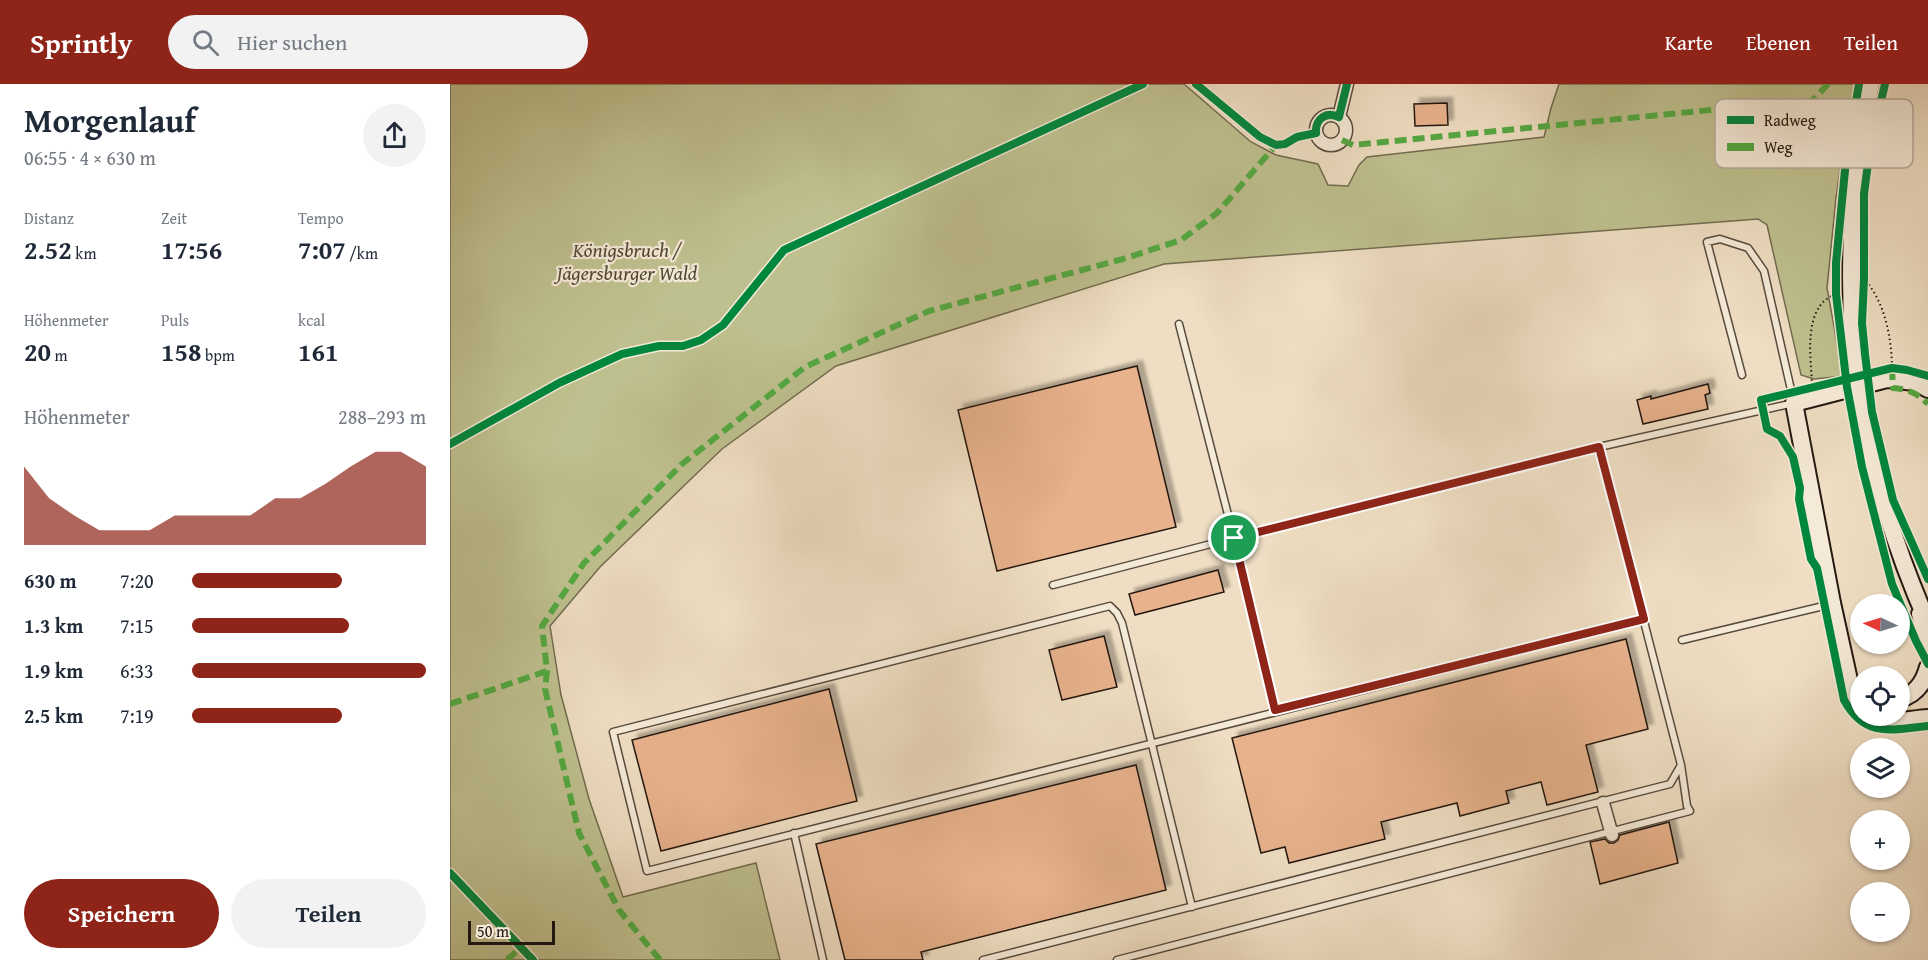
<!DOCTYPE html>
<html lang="de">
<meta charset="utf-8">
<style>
:root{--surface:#fff;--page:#f2f2f3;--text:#1f2937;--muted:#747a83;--accent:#8f2418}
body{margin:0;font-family:"Gentium Book Plus",serif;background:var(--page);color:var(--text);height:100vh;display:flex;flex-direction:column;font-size:22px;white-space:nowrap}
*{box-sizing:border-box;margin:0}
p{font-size:20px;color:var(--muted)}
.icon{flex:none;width:33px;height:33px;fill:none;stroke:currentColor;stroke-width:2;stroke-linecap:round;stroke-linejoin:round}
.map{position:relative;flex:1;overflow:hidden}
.side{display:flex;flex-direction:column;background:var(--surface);width:450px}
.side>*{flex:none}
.needle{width:39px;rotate:274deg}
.controls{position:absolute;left:1400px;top:510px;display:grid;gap:12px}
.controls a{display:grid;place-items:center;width:60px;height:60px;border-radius:50%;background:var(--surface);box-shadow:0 2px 4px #0004;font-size:30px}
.scale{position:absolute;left:18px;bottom:15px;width:87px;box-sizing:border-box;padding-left:6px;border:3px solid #241811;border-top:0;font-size:16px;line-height:21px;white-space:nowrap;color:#241811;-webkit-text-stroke:4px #f5ead8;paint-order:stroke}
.pin{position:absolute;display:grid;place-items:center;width:51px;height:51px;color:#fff;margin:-26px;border:3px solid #fff;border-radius:50%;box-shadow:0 2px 6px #0007}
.round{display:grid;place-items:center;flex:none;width:63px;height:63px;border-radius:32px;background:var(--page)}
.headline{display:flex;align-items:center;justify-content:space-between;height:102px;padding:0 24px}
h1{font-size:33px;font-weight:700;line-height:45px}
.stats{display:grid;grid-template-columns:repeat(3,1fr);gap:9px;height:102px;padding:6px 24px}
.stats div{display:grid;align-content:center}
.stats b{font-size:26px;font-weight:700}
.stats small{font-size:16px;font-weight:400}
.stats p{font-size:16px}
.chart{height:168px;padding:12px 24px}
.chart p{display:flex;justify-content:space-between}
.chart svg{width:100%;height:108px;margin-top:6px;fill:var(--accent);opacity:.7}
.button{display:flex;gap:12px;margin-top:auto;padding:12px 24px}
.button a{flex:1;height:69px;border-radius:36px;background:var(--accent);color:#fff;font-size:24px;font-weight:700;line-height:69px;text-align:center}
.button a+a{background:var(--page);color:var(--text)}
ul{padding:0 24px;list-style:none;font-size:20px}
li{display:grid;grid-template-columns:96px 72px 1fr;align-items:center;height:45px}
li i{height:15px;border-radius:8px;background:var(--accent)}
header{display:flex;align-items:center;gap:36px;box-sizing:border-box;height:84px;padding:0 30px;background:var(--accent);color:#fff}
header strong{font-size:28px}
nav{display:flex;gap:33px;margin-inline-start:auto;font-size:21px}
.search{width:420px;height:54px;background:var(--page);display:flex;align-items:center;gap:15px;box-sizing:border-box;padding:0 21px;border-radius:33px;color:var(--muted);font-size:22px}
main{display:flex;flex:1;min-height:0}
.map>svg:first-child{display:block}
.green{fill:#bfc08f;stroke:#726c50;stroke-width:1.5}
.building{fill:#e7b28c;stroke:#241811;stroke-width:1.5;filter:url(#shadow)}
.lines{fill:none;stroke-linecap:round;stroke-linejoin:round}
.lane-casing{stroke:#574a3e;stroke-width:9}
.street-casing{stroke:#574a3e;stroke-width:15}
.secondary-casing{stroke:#241811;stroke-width:20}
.path{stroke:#241811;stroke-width:2;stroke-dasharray:1.5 3;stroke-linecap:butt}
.lane{stroke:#f5ead8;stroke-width:6}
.street{stroke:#f5ead8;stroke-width:12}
.secondary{stroke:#f5ead8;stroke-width:16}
.secondary-bridge-casing{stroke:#241811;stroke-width:20;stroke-linecap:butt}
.secondary-bridge{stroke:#f5ead8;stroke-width:16}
.quiet{stroke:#53a942;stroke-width:6;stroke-dasharray:12 6;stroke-linecap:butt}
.cycleway-casing{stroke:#f5ead8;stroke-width:11}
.cycleway{stroke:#00873e;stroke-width:8}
.route-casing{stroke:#fff;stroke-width:12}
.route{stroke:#8f2418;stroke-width:8}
.labels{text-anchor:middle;stroke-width:4.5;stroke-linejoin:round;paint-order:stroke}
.park-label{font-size:20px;font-style:italic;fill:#524a37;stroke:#f5ead8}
.key{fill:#f5ead8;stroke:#b6ab9c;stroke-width:1.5}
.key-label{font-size:16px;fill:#241811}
</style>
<header>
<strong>Sprintly</strong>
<div class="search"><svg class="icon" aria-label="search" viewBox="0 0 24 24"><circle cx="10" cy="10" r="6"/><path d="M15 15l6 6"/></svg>Hier suchen</div>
<nav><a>Karte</a><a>Ebenen</a><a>Teilen</a></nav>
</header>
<main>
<section class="side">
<div class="headline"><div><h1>Morgenlauf</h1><p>06:55 · 4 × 630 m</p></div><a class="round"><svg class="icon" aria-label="share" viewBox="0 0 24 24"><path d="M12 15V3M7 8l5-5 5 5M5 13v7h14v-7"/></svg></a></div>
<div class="stats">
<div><p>Distanz</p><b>2.52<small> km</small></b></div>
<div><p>Zeit</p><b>17:56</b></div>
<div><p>Tempo</p><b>7:07<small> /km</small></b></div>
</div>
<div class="stats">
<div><p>Höhenmeter</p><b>20<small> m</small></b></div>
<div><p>Puls</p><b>158<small> bpm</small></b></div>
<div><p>kcal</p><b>161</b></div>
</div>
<div class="chart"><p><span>Höhenmeter</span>288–293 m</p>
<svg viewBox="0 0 160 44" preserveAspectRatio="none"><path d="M0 44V12L10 25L20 32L30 38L40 38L50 38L60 32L70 32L80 32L90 32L100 25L110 25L120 19L130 12L140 6L150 6L160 12V44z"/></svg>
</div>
<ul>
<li><b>630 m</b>7:20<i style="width:64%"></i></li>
<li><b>1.3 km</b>7:15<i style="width:67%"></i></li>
<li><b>1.9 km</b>6:33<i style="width:100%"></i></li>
<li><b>2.5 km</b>7:19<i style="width:64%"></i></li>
</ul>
<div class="button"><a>Speichern</a><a>Teilen</a></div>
</section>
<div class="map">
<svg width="1478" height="876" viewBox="0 0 1478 876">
<defs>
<filter id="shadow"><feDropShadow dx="5.5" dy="-5.5" stdDeviation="1.5" flood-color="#0004"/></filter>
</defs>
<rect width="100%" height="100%" fill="#efdec3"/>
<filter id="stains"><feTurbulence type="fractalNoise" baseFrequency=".00333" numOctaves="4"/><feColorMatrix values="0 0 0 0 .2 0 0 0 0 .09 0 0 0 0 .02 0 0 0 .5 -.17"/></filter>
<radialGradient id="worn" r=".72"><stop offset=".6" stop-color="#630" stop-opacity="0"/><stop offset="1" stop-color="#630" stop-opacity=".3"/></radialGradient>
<path class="green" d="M0,0H734L801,58L826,71L868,80L878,101L898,102L909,81L917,73L1094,53L1101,24L1109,0H1406L1399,23L1386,114L1377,204L1393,292L1364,295L1351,291L1317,141L1308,135L714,180L386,282L272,365L150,483L100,542L111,611L139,715L173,813L306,779L330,876H0Z"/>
<path class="building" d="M997,19L998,41L965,42L964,20Z
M687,282L726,443L547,487L508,326Z
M1258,300L1260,309L1255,311L1258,325L1193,340L1187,316L1201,312V315Z
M768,486L774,508L685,531L679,510Z
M654,552L667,603L612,616L599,566Z
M1176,555L1198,645L1136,661L1148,708L1097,721L1091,698L1056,707L1059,719L1010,732L1007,719L931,738L935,755L839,779L835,763L811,769L782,654Z
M379,605L407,717L211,767L182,656Z
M686,681L716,806L471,868L473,876H395L366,760Z
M1219,738L1228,779L1150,800L1140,758L1155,755L1159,759H1164L1168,756L1170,751Z"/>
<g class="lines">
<defs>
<path id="lane" d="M729,240L784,454L825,626
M603,501L784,454L1149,363L1344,319L1314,187L1298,164L1270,155L1257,158L1292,291
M1232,556L1382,520
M344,749L373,876
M742,823L672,539L667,529L660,522L163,648L197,787C529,702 861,617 1194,535
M533,876L1220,700L1231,681L1149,363
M667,876L1240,727L1237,722L1231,681"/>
<path id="street" d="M866 46a15 15 0 1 1 30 0a15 15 0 1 1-30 0Z
M889,33L897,0
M1153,719L1162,751"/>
<path id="secondary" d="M1404,272C1397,180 1402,90 1421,0
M1411,331C1427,403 1448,472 1478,539
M1470,530L1478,564
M1449,615C1465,611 1474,599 1478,583
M1410,625L1402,610L1382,519L1344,319L1437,295L1465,298L1478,305
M1418,632C1435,643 1459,635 1478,634"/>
</defs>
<use href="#lane" class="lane-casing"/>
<use href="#street" class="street-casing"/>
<use href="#secondary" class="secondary-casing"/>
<path class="path" d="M1416,197C1435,220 1441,252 1442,281
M1362,301C1361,273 1352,222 1386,210"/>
<use href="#lane" class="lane"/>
<use href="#street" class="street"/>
<use href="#secondary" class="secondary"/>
<defs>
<path id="secondary-bridge" d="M1404,272L1411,331"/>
</defs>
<use href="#secondary-bridge" class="secondary-bridge-casing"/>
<use href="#secondary-bridge" class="secondary-bridge"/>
<path class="quiet" d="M892,56L903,61L1271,25H1340L1363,16L1378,0
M1442,284L1443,304C1457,305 1468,309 1478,320
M0,620L97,587
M57,876L71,863
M210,876L169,826L129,749L95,605L97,587L92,542L134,479L232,380L355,283L479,227L673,175L731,156L767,129L826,61"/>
<defs>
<path id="cycleway" d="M746,0L810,53L826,61L835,60L847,53L866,49C865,35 876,27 889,33L897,0
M1409,0L1396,76L1386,179V210L1397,303L1412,383L1442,500L1466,557L1478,580
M1435,0L1420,64L1414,110V195L1412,239L1415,270L1422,328L1443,416L1478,495
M1478,292L1457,286L1442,284L1311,316L1317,345L1330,352L1343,373L1350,404L1349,415L1361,475L1367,484L1394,616C1415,654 1441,646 1478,642
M0,360L109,299L172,270L209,262H233L251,256L273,241L334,166L693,0
M0,789L83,876"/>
</defs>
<use href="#cycleway" class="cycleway-casing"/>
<use href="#cycleway" class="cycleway"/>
</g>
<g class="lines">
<defs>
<path id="route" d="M1149,363L1194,535L825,626L784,454Z"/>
</defs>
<use href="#route" class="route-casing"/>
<use href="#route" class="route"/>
</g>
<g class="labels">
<g class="park-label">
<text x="177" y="173">Königsbruch /<tspan x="177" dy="23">Jägersburger Wald</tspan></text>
</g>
</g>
<rect x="1265" y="15" width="198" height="69" rx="9" class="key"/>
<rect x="1277" y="32" width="27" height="8" fill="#00873e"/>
<rect x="1277" y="59" width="27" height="8" fill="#53a942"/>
<g class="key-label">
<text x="1314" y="42">Radweg</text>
<text x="1314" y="69">Weg</text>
</g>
<rect width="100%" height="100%" filter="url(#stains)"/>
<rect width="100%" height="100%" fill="url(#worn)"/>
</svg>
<div class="controls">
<a><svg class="needle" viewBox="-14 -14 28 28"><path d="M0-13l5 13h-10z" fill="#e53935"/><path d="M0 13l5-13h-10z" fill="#747a83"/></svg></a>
<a><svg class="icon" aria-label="locate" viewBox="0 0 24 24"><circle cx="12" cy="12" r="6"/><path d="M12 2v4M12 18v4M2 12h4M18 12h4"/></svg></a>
<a><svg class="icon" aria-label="layers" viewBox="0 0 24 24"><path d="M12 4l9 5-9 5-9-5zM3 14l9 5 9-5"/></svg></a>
<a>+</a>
<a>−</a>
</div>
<div class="scale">50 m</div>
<div class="pin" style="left:784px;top:454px;background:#1e9e55"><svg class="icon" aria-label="arrive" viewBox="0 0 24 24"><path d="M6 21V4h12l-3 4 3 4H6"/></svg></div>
</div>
</main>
